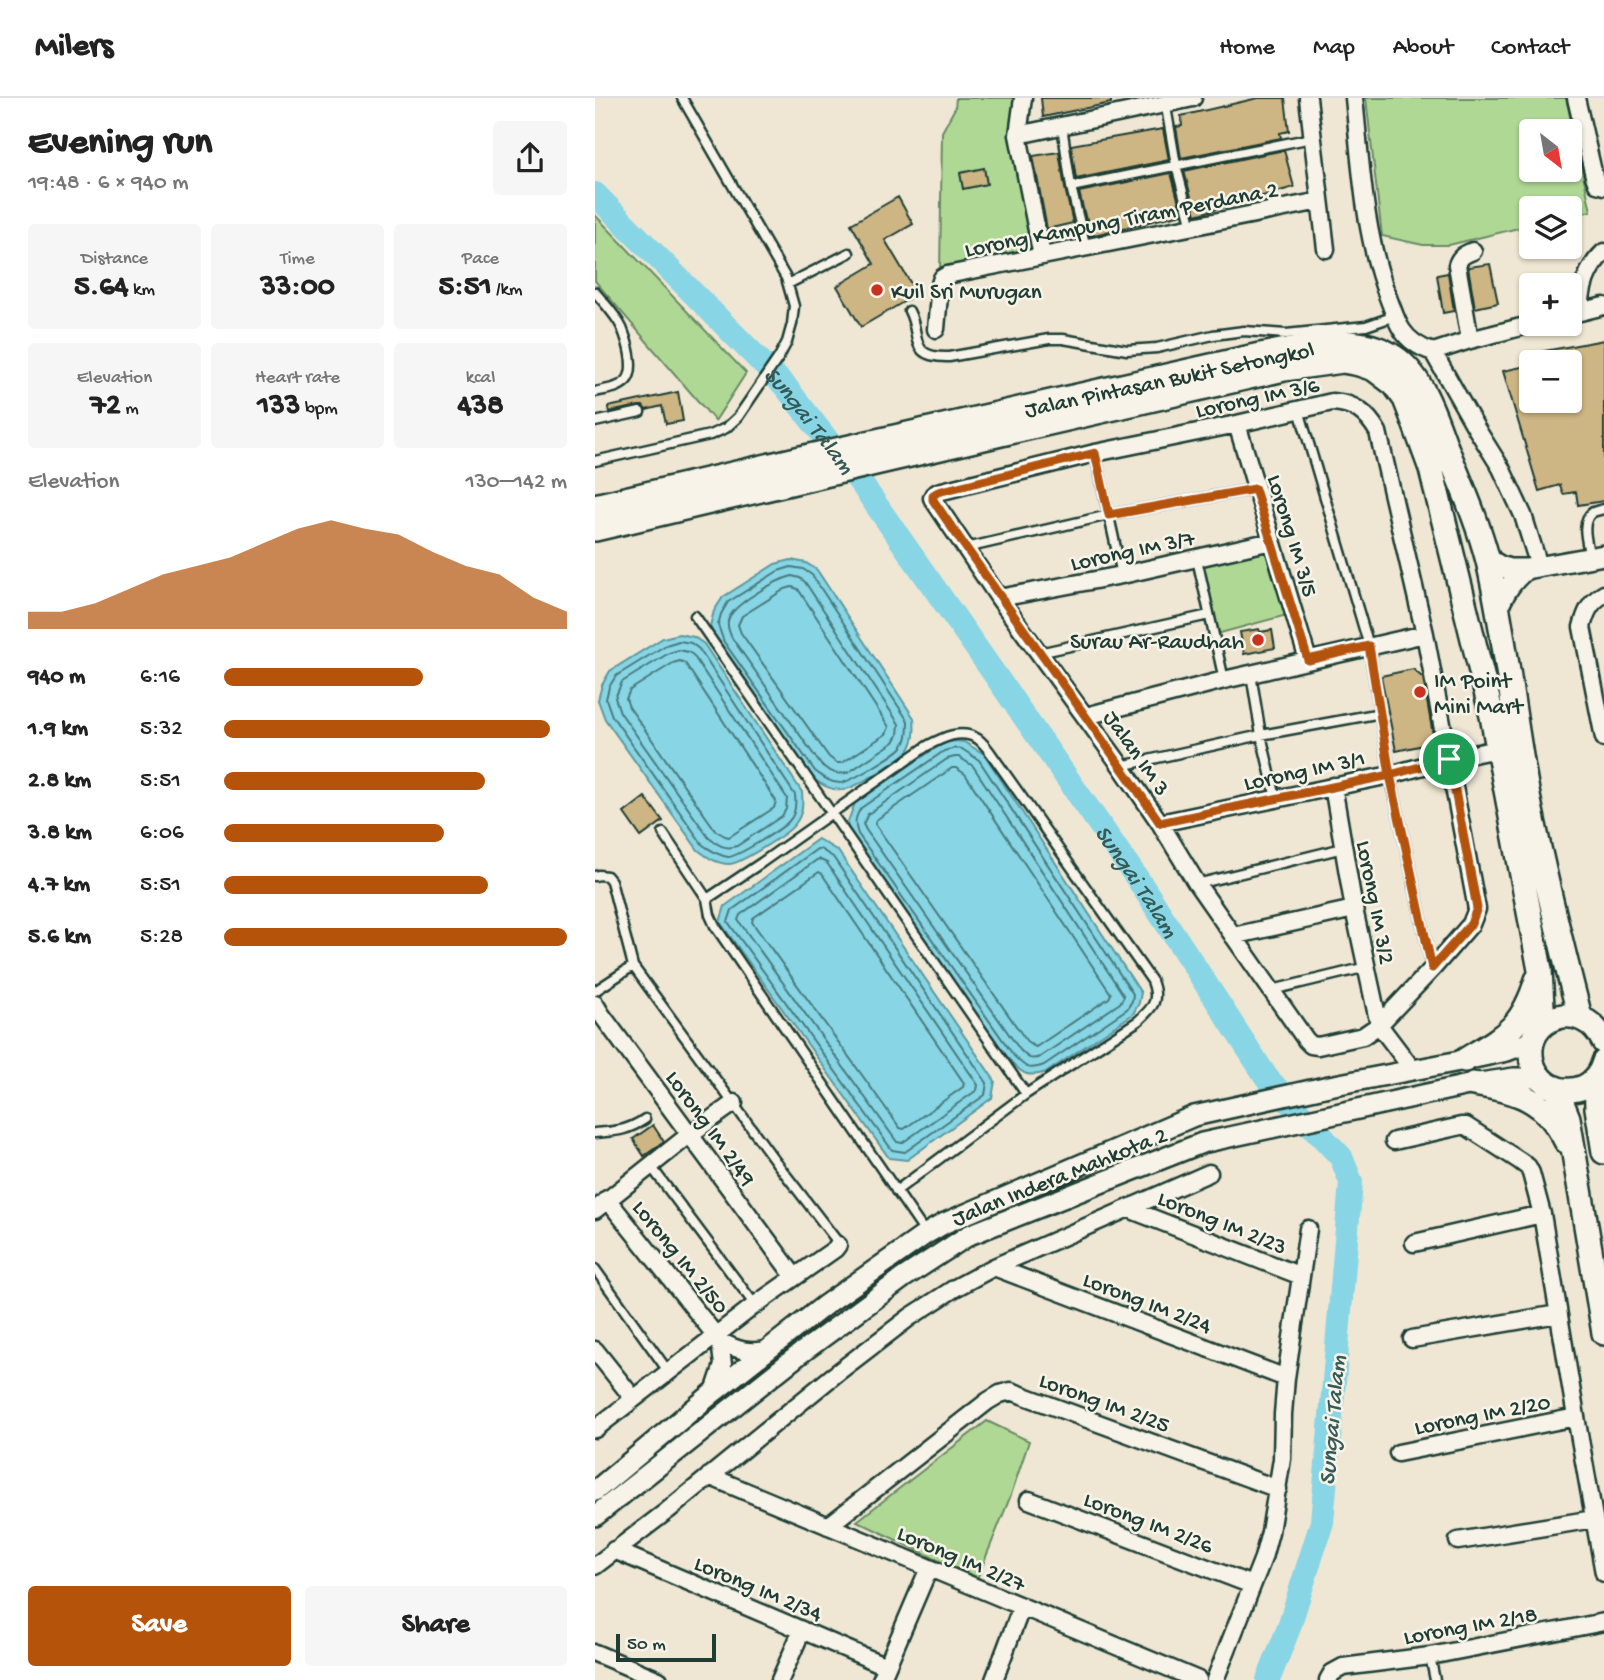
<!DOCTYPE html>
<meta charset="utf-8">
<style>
:root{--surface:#fff;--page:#f6f6f6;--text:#222;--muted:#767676;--line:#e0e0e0;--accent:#b45309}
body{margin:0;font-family:"Gochi Hand",sans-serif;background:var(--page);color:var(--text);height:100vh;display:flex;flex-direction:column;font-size:26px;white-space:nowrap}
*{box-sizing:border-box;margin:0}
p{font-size:23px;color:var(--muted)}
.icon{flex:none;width:38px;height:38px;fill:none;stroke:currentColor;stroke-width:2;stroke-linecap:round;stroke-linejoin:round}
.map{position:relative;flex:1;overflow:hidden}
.panel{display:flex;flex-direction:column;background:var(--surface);width:595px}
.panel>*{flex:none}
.needle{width:46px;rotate:149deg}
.buttons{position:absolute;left:924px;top:21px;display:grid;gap:14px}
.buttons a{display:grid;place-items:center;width:63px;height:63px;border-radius:7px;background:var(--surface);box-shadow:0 2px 5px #0004;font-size:35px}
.scale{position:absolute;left:21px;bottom:18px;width:100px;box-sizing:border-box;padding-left:7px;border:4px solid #1f3d34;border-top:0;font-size:19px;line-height:24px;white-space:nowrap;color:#1f3d34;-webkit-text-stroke:5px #f7f3e8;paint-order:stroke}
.pin{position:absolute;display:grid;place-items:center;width:60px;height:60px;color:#fff;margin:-30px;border:4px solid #fff;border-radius:50%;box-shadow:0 2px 7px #0007}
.round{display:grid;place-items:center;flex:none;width:74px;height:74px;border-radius:7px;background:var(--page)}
.summary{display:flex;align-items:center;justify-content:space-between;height:119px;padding:0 28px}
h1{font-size:38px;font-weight:700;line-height:52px}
.stats{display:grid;grid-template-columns:repeat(3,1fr);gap:10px;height:119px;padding:7px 28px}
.stats div{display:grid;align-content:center;border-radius:7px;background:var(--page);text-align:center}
.stats b{font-size:30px;font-weight:700}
.stats small{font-size:19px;font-weight:400}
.stats p{font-size:19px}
.chart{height:196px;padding:14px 28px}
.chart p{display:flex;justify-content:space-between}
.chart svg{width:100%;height:126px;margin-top:7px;fill:var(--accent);opacity:.7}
.action{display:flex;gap:14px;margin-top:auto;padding:14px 28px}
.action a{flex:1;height:80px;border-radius:7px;background:var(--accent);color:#fff;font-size:28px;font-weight:700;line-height:80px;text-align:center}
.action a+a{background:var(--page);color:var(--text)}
ul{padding:0 28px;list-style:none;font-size:23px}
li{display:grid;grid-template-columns:112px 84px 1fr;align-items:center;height:52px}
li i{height:18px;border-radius:9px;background:var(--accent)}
header{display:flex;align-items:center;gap:42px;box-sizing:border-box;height:98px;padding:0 35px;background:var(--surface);border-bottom:2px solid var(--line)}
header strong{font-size:33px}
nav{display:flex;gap:38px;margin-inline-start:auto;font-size:24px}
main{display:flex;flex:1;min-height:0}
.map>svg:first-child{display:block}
.green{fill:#b0d895;stroke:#688a64;stroke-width:2;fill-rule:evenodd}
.water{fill:#87d5e5;stroke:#5d989e;stroke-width:2}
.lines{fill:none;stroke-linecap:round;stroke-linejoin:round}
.shore{stroke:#497a7b;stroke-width:2}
.river{stroke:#87d5e5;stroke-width:24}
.building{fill:#cdb584;stroke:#1f3d34;stroke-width:2}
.service-casing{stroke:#1f3d34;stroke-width:13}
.minor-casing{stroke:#1f3d34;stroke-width:21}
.tertiary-casing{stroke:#1f3d34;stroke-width:24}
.secondary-casing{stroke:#1f3d34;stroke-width:28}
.service{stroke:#f7f3e8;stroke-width:8}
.minor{stroke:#f7f3e8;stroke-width:16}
.tertiary{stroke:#f7f3e8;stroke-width:19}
.secondary{stroke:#f7f3e8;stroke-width:23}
.route-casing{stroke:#fff;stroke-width:14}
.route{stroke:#b45309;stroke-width:9}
.poi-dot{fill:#c8321e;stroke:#f7f3e8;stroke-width:2.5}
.labels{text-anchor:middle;stroke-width:5;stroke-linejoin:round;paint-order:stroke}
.street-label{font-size:23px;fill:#1f3d34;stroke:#f7f3e8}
.poi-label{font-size:23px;fill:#1f3d34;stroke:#f7f3e8;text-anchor:start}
.water-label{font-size:24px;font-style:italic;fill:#345b57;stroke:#f7f3e8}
</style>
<header>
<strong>Milers</strong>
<nav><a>Home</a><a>Map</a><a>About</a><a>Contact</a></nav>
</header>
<main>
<section class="panel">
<div class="summary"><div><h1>Evening run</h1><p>19:48 · 6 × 940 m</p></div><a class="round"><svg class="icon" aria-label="share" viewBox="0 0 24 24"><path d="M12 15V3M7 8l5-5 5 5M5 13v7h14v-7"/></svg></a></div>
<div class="stats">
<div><p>Distance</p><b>5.64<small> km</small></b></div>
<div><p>Time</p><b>33:00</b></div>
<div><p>Pace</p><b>5:51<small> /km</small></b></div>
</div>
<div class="stats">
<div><p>Elevation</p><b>72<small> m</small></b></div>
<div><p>Heart rate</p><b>133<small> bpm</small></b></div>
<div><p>kcal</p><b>438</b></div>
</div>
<div class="chart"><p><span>Elevation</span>130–142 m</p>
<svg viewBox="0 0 160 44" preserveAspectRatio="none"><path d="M0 44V38L10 38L20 35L30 30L40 25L50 22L60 19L70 14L80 9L90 6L100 9L110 11L120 17L130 22L140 25L150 33L160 38V44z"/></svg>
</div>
<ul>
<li><b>940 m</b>6:16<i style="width:58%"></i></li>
<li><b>1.9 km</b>5:32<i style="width:95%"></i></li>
<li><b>2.8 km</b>5:51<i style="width:76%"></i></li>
<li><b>3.8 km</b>6:06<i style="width:64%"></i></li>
<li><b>4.7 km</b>5:51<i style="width:77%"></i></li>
<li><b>5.6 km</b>5:28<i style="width:100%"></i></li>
</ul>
<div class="action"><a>Save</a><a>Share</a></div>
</section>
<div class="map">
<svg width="1009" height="1582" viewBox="0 0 1009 1582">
<rect width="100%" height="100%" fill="#efe7d4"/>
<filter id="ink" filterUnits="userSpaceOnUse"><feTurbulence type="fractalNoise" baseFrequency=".0143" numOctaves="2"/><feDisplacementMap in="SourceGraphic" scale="14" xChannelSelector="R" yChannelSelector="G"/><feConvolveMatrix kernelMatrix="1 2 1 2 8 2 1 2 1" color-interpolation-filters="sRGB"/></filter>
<g filter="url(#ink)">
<path class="green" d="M361,0H427L444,157L345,177L347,34L360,10Z
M771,0H971L996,113L975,118V110H936V127L854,147H828L787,138ZM975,33V72H936V33Z
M0,117L151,275L120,323L0,183Z
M677,443L699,515L618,537L602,461Z
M392,1323L434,1343L416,1397L382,1481L262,1423Z"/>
<path class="water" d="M196,462L211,465L222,472L319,620C320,632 320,643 313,653C306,661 257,693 246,692C234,692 225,685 215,679L122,547L115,528L119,513L128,499L180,466Z
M84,536L99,539L109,546L207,694C208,706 208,716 200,726C194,735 145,766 134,766C122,766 112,759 103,752L10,621L3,602L7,587L15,573L68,540Z
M360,643L369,644L389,656L546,895L544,905L538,916L452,974C431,980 428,976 414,962L256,739L252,726L260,705L346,646Z
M223,741L243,753L400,983L397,1000L312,1062L294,1060L125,824L130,808Z"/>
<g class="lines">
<path class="shore" d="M196,469L208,471L217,477L313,623C313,632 313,642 307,649C300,657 254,685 245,685C235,685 228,679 220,673L129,544L123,527L126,516L133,504L183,473Z
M197,478L205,480L210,484L304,626L303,637L299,644L254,674C242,678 236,674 226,667L137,540C134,534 132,529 133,523C136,507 181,482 197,478Z
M197,489L203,491L294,629L291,636L247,665H242L234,659L146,535L143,527L147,518L190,491Z
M84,543L96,545L104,551L200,697C201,706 201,716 194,723C187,731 142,759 133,759C123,758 116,752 108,747L17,618L11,601L14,589L21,578L71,547Z
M84,552L93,554L98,557L192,700L191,711L187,718L142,748C130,752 123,747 114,740L25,614L20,600L27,584L74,555Z
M85,563L90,565L181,703L179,710L134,739L130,738L121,733L34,609L31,601L35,592L78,565Z
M360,650L367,651L384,662L538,896L537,903L532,911L449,967C433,973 430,969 419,958L263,736C259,725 260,719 266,710L349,653Z
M360,659H364L378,668L529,898L525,905L445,959C435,963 432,959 425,952L271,732L268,726L273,716L352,661Z
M357,670H361L370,676L516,896L514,900L441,949L433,945L280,726L281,722Z
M222,751H225L238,759L392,985L390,997L310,1054L297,1052L133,824L137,812Z
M223,761L232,765L383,987L382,992L307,1045L302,1044L143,822L145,817Z
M224,774L227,776L369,985L368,989L309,1031L305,1030L157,824L158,820Z"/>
<path class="river" id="s1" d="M0,96L190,288L268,388L544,783L672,980L746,1059L756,1084L727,1424L693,1532L673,1582"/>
</g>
<path class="building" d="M446,0H516V5L448,19Z
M663,0H690L694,33L685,35L686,40L586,60L581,29L587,28L586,18Z
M568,31L574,62L481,81L476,47Z
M689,52L699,89L601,117L589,73Z
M464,54L470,90L478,125L452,131L438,58Z
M389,70L392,86L368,91L365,75Z
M576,75L587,116L495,138L492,121L491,122L484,94Z
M303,99L318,126L290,142L322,196L266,229L242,188L279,166L256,126Z
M895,166L903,205L880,210L873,169Z
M853,175L859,213L848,215L842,177Z
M1009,242V403L983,407L981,394L968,396L965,387L944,393L908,273L936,267V303H975V264H946L944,254Z
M83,294L88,323L71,326L67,308L51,312L48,308H44L14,314L13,309Z
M664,531L665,534L677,532L680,550L649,556L645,534Z
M818,571L828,580L838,637L833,646L801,653L786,578Z
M50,699L68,723L46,739L29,715Z
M58,1027L69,1044L49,1058L38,1041Z"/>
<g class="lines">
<defs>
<path id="service" d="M570,3L581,67L597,129
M467,28L476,89L491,150
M476,89L717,40
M193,186L254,155
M0,194C9,205 21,217 27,230C32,242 42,272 31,283C23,291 11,291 0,294
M314,213C327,238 312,260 354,259L454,241H468L532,252L562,250L618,237L649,233L691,236L771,228L800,218
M704,312L774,548L795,677L837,870
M0,324L45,314
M500,355L527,477
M0,363L115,337L131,330L143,319L184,259L192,244L197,226L199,208L191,180L87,0
M371,450L514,417L660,391
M995,460C993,447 984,423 998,414C998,414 1008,411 1009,411
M602,461L629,582
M100,518L431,996
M444,555L614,517
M656,576L666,637L681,700
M526,668L666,637L786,615
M68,735L112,801L115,817L120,828L331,1136
M0,778L4,777L12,778L16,783L38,868L181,1064L242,1143L243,1147
M602,786L748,750
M112,801L166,765L332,648C347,640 366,630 383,641C387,644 392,650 395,654L557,883C565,904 557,910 543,923L431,996L301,1093
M677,892L772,869
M0,893L38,868
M0,1035C21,1033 32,1033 50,1021
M55,1067L160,1207
M0,1171L73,1273
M835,1558L840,1582"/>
<path id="minor" d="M428,0L423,37L447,158
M713,0L731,151
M759,0C766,68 769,138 794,202C798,212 801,223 807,232C814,243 826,250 838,254L875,242L938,226
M981,0L999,78L1002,86L1009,88
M423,37L598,0
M985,214C986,190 991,171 1009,154
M977,216L1009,208
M341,231L345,186L347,180L352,177L725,103
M875,242L862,167C865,158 870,156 878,153
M838,254L881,330L906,370L928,417L944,468
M737,304C759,305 772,315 783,334L830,536L882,811L876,826L837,871L784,927L768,938L723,948L716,947L711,942L602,786L565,725L526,668L404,500L337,400L338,397L343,394L500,355L642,326Z
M642,326L713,562
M1009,496C995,504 991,514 987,529L1009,640
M404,500L527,477L677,443
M491,618L629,582L830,536
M738,688L759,811L784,927L818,972
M565,725L795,677L854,661L902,651
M638,838L759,811
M0,906L6,916L199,1178
M799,1043L866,1028H871L925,1063L933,1069L936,1075L947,1116L981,1319L1009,1475
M12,1101L125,1243L128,1267L119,1294
M534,1111L706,1178
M0,1112L94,1037L139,1005
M819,1145L947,1116
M399,1169L691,1280
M817,1241L963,1216
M125,1243C144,1253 152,1255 174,1252
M0,1252L38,1300
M0,1331L160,1207L240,1151L243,1147
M803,1355L981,1319
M114,1378L603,1582
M434,1402L657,1487
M233,1428L393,1303L405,1296L416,1293L683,1391
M863,1443L999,1421
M19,1452L291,1568
M0,1468L72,1413L238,1278L315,1219L360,1190L399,1169L614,1075
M0,1555L64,1582
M185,1582L207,1532
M286,1582L334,1470
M399,1582L427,1508
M620,1582L668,1460L675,1434L687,1361L688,1316L691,1280L713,1131
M733,1582L737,1575L748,1569L835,1558L1009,1524"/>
<path id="tertiary" d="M892,460L905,468L914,471H931L1009,457
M903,510C911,492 916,484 931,471
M0,1393L119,1294L230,1207L331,1136L350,1125L599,1018L734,988L870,962L912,953L937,943
M0,1418L206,1255L308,1180L374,1137L607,1045L878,986L919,980H945"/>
<path id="secondary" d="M0,408L206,360L665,257C708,250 761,233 799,259C827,277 840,319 851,349C866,386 883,424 893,463C911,540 918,620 933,698C948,772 966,846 985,919
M0,431L293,362L689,271L748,263L764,266L779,271L799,286L810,301L817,319L836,371L897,618L945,872L948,927
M1009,944C988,898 927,918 937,964C939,972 945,981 952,986C963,993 977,994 989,989C999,984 1006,975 1009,964
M870,962C911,937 927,930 942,882
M1001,980L1002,1010L1009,1054
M878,986C922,993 950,1000 971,1043
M961,990L973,1020L1009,1235"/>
</defs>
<use href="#service" class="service-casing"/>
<use href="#minor" class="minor-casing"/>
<use href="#tertiary" class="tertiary-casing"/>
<use href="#secondary" class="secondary-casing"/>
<use href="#service" class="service"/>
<use href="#minor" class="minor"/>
<use href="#tertiary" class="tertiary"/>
<use href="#secondary" class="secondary"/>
</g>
</g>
<g class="lines" filter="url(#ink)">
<defs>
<path id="route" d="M854,661L795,677L565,725C491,616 412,511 338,402V397L343,394L500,355L514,417L660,391L713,562L774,548L795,677L837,870L876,826L882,810L854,661"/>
</defs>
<use href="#route" class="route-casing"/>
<use href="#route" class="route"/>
</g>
<g class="poi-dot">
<circle cx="282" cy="192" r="7"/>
<circle cx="663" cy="542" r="7"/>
<circle cx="825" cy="594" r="7"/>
</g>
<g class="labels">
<g class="street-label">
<text transform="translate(526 120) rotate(-11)" y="8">Lorong Kampung Tiram Perdana 2</text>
<text transform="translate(574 280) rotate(-12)" y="8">Jalan Pintasan Bukit Setongkol</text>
<text transform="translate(662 298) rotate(-12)" y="8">Lorong IM 3/6</text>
<text transform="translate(699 437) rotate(73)" y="8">Lorong IM 3/5</text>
<text transform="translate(537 451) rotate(-12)" y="8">Lorong IM 3/7</text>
<text transform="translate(543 654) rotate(55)" y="8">Jalan IM 3</text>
<text transform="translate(709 671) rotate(-12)" y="8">Lorong IM 3/1</text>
<text transform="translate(782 804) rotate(79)" y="8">Lorong IM 3/2</text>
<text transform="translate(117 1029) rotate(54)" y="8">Lorong IM 2/49</text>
<text transform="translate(464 1077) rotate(-22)" y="8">Jalan Indera Mahkota 2</text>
<text transform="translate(628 1123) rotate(22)" y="8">Lorong IM 2/23</text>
<text transform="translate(87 1158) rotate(51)" y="8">Lorong IM 2/50</text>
<text transform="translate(553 1203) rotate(21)" y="8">Lorong IM 2/24</text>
<text transform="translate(510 1303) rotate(20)" y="8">Lorong IM 2/25</text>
<text transform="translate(887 1315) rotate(-11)" y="8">Lorong IM 2/20</text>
<text transform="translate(554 1423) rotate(21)" y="8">Lorong IM 2/26</text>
<text transform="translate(367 1459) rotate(23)" y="8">Lorong IM 2/27</text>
<text transform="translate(164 1489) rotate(23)" y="8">Lorong IM 2/34</text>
<text transform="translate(875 1526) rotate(-10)" y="8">Lorong IM 2/18</text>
</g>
<g class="poi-label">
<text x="296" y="200">Kuil Sri Murugan</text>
<text x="649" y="550" text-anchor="end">Surau Ar-Raudhah</text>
<text x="839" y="589">IM Point<tspan x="839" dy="26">Mini Mart</tspan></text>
</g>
<g class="water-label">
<text dy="8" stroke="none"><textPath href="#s1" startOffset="312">Sungai Talam</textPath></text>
<text dy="8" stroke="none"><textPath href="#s1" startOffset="878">Sungai Talam</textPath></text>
<text transform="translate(736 1322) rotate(-85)" y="8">Sungai Talam</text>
</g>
</g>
</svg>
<div class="buttons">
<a><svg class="needle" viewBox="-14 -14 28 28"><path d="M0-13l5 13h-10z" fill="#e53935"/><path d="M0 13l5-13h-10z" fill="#767676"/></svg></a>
<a><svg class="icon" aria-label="layers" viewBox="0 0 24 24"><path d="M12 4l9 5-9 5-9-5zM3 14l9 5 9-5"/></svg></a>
<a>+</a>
<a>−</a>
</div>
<div class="scale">50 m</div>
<div class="pin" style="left:854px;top:661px;background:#1e9e55"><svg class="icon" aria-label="arrive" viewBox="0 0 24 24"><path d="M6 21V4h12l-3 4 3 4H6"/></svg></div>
</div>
</main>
